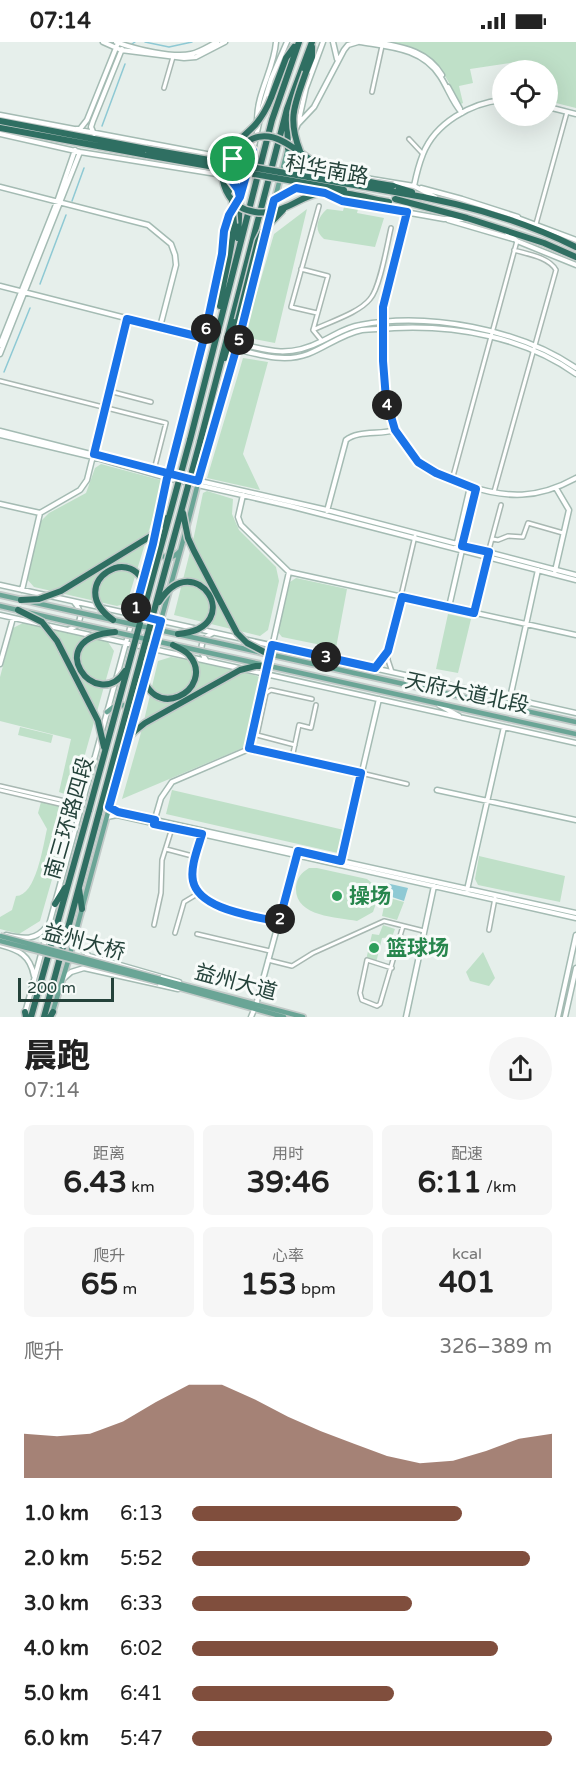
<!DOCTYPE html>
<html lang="zh">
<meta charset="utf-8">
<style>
:root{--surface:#fff;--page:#f6f6f6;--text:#222;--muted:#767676;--accent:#804e3d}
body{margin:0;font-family:"Varela Round","Noto Sans SC",sans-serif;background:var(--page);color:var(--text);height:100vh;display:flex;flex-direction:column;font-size:22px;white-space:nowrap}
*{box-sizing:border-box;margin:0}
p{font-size:20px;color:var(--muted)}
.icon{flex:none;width:33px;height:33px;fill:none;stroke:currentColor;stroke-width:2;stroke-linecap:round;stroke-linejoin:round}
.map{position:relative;height:975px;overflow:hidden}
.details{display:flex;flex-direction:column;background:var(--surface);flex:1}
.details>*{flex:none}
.fabs{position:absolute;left:492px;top:18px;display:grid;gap:12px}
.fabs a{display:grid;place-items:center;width:66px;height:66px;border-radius:50%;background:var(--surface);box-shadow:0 6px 24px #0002;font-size:30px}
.scale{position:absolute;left:18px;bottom:15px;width:96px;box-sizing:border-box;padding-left:6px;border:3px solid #24423a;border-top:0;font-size:16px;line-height:21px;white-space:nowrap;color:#24423a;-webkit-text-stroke:4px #f7fbf9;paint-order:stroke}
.pin{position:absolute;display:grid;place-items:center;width:51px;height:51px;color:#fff;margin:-26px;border:3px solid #fff;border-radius:50%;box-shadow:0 2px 6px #0007}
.km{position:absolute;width:30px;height:30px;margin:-15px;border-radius:50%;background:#222;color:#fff;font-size:16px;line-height:30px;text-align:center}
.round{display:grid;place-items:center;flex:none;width:63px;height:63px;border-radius:32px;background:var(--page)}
.overview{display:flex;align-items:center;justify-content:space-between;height:102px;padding:0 24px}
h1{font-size:33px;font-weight:800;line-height:45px}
.figures{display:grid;grid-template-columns:repeat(3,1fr);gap:9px;height:102px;padding:6px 24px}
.figures div{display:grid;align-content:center;border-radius:9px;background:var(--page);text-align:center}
.figures b{font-size:30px;font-weight:800}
.figures small{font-size:16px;font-weight:400}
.figures p{font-size:16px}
.chart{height:168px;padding:12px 24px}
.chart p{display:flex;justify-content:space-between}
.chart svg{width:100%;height:108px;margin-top:6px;fill:var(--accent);opacity:.7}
ul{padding:0 24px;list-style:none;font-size:20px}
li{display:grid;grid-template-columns:96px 72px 1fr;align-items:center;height:45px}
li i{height:15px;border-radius:8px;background:var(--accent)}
.status{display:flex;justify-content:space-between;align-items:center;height:42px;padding:0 30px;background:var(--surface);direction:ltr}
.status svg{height:16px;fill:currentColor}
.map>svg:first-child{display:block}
.green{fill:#bfe0c8}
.water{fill:#8ec9d4}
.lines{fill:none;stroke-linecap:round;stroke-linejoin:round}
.stream{stroke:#8ec9d4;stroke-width:1.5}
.street-casing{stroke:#a8b8b2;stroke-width:6}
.secondary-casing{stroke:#a4bbb3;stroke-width:7}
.primary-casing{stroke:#c2cac8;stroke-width:8}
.highway-casing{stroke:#c2cac8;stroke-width:9}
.street{stroke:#fff;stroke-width:3}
.secondary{stroke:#fff;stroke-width:4}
.primary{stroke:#6aa596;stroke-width:4.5}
.highway{stroke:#2f6f62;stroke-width:6}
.primary-bridge-casing{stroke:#c2cac8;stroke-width:8;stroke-linecap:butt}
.highway-bridge-casing{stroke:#c2cac8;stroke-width:9;stroke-linecap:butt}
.primary-bridge{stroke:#6aa596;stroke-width:4.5}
.highway-bridge{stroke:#2f6f62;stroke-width:6}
.route-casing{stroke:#fff;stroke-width:12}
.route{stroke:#1a73e8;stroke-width:8}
.leisure-dot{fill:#2e9e5b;stroke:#f7fbf9;stroke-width:2}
.labels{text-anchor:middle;stroke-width:6;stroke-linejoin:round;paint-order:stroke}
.street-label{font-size:21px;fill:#24423a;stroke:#f7fbf9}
.leisure-label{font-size:21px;font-weight:bold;fill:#27864d;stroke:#f7fbf9;text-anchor:start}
</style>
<div class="status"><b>07:14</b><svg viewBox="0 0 49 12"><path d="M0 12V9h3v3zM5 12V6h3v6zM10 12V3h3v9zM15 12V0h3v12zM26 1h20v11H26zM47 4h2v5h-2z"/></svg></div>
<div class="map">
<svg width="576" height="975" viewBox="0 0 576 975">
<rect width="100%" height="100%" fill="#e6efeb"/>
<path class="green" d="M391,0H576V66L548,59V28H518L516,20L470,27L473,41L459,44L463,61L461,62C439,23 437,11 391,0Z
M344,165L358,167L357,171L384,176L375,205L324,197C313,188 317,176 327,167L343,169Z
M307,167L275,301L244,295L274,192Z
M243,316L268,320L243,412L260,448L207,436Z
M101,422L164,439L127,561L117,564L34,545L26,536L41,479L49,471L86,451L95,426Z
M207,449L233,457L232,472L239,488L276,525L279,539L268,588L260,594L174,573L194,494L203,451Z
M296,536L347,547L336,606L282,595L278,590L290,540Z
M448,572L471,577L458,631L436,627Z
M23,581L108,600L114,609L75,748L67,753L59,750L71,697L0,679V635L13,586Z
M171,615L221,624L260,635L245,705L122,757L142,687L158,619Z
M20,685L53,693L51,701L18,693Z
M172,748L344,788L338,811L166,772Z
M41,760L70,767L73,779L63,799L40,879L19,892L0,887V875L12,868L16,854C36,854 43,804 47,787L38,771Z
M479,814L565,834L560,860L478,843L475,837Z
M309,826H317L367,837L373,842L378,856L373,870L357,879C337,875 294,875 296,845C297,836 301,831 309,826Z
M386,855L404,860L397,878L382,874Z
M383,883L395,887L392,895L382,896L376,921L366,918L372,892L379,893Z
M483,910L495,936L489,944L470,939L466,930Z"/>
<path class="water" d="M386,841L408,846L404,859L383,852Z"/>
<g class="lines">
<path class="stream" d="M145,0L169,5L192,0
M132,2L135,0
M102,84L125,22
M72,159L84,126
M40,242L66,173
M4,330L30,266"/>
<defs>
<path id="street" d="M164,46L173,15
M372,50L382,4
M409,97L423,112
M536,182L567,70
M301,227L328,234L313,288L322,299
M317,271L291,265L319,164
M313,288C329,280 359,271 370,257C380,246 387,203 391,186
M0,339L166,381L154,428
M109,349L151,360
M452,438L517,199
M494,450L556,228C549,215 527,212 514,208
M493,497L498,498L508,494L523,495L528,481L563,491
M487,515L501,463
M388,609L415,494
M375,626L388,609V618L392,630
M295,703L257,693L266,651L271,648L312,657
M292,716L299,683L311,686L316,663
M361,731L407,742
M0,744L82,763
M0,748L81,767
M202,792C198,806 190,824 193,839C198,868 255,874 278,880
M166,807L196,815
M154,883L161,851L162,818L172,786
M489,888L495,856
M175,891L184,860L199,851
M197,892L270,909
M420,906L444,912
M268,918L292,924L313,911L384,879L424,889
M392,926L367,918L360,951L362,958L377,964L380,962L403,884"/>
<path id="secondary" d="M103,0L121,8L184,16L196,15L225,0
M116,0C134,7 173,16 191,12C200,10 209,4 217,0
M333,0L337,17
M360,0C390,5 422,6 440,34C448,46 452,60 462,71
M376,0C402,5 427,8 442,33
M448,45L460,67
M548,65L576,72
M261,70L271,37L287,0
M0,73L233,117L252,109
M257,78C257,50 274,27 276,0
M298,82L314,65L344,8L348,3L358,0
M76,87H80L87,78L118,1
M0,92L80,110L229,134L238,147L239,154
M94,92L91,85L93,79L122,7
M289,103L298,82L306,46L323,0
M294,132C305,127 325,136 339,134
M347,133L414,144L435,155
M291,139L296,146L318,150
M414,144C416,134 419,122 423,112C435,81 471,61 502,58
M0,145L148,183L171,202L175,213L176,223L160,285
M421,146L462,157L518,175
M328,152L343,159L444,177H462
M240,155L253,109L259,81
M407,170C399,199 388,229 384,258C381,273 382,289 383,304C384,345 386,388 417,419C430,432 450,438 466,443C507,457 538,457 576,436
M515,175L576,198
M448,178L513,197
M507,191L517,199L576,223
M0,244L204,296
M238,301C270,310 291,315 322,299C335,293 346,285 360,283C428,270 519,287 576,326
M0,303L57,160L75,108
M236,307C260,313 284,321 308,312C326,305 342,292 362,288C372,287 383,287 394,286C456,283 524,295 576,332
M0,312L80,110
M0,389L169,432L327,468L576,533
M0,393L93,415L167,436L290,464L576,538
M243,453L238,475L241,483L289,530L576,593
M0,462L40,471
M327,469L346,398C358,388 380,393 395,388
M456,505L470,445
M555,529L569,468L556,446
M0,543L576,671
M22,548L40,471L80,448L87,438L127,277
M449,565L476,447
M474,571L487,515
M0,573L576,701
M68,588L76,584C83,575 81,568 74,560
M206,618C198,607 201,596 213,591
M0,622L13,576
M510,656L538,528
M439,663L459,674
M249,707L289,530
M249,707L361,731
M437,748L576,778
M109,766L118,770L155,778L576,871
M107,775L117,773L576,876
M154,780L161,756L172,740L249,707
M341,820L379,657
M467,848L504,685
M78,891V903L89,914L179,940
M6,893C23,897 36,899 47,884
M0,903C19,908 30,913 34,934
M63,937L71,930L84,926L178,947
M25,971L153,502L167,436L204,296L222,212L224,189L232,169
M251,975L256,963L297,813
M406,975L434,844
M558,975L576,893
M565,975L576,926"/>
<path id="primary" d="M288,106L302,130
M274,158L296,146
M153,502L156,511C165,517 173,517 180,509
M0,553L72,569
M0,564L69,580
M223,602L263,611
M269,624L576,692
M354,631L576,680
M107,670C115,663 121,660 130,667L133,675
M160,937L303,975
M159,940L284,975
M52,972L69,916C104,782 141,650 178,517C198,447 212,375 236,307L288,106"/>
<path id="highway" d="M306,30L312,15V5
M271,56L286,16L294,5
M287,74L288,106
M0,79L146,107
M0,86L147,113
M393,144L412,150
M395,150C458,160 519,177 576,205
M395,157L467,176L544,201L576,215
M238,196L240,155
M220,264C223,236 232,210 234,182
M225,316L238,278
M190,398L272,78L299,0
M200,400L287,67L312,0
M79,847L82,867
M55,862L65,846
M25,970L26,975
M31,975L89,768
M44,975L99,771
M50,975L53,970"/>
</defs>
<use href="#street" class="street-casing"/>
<use href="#secondary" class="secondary-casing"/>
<use href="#primary" class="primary-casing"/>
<use href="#highway" class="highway-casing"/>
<use href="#street" class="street"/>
<use href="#secondary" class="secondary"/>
<use href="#primary" class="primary"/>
<use href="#highway" class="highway"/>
<defs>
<path id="primary-bridge" d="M72,569L223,602
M69,580L260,622
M268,612L354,631
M0,894L160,937
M0,899L159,940"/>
<path id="highway-bridge" d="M271,56C267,66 262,75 255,83C245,94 230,103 225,118C221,130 222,143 229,154C241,173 267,174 286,165C298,160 307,153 320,151C342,148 367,156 389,160
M146,107L395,150
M300,109C287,76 295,62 306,30
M147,113L344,148
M229,149C227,133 228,118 240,106C271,73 302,118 329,129C349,138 372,140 393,144
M232,159L234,182
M238,278L258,199L263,189L283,168
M183,471L188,496L194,509L237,591L247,601L268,612
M21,558L39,557L61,549L151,494L167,476
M159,560C195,502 249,586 178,592
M18,568L42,580L57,599L98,679L104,705
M113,578C61,541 139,495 146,552
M115,590C38,596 97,673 125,629
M141,624C148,686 218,647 189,613C185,608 178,606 173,603
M119,706L135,689L145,681L240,628L256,624H269
M89,768L190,398
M99,771L200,400"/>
</defs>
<use href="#primary-bridge" class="primary-bridge-casing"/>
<use href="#highway-bridge" class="highway-bridge-casing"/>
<use href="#primary-bridge" class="primary-bridge"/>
<use href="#highway-bridge" class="highway-bridge"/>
</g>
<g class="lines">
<defs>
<path id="route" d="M233,117L239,119L242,127L238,134L229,135L238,147L240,155L229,173L224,189L222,212L204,296L169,432L167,436L153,502L134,572L161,579L109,765L118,770L155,778L154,782L202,792C198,806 190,825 193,839C199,868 255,874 279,880L298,809L341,819L361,731L249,706L272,603L375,626L388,609L402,555L474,571L489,510L462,504L476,447L436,431L418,420L395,388L386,357L383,319V265L407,170L342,159L325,151L296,146L274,158L238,301L198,439L94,412L127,277L204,296L222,212L224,189L229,173L240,155L253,109L233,117"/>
</defs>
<use href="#route" class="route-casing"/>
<use href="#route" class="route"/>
</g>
<g class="leisure-dot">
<circle cx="337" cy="854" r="6"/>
<circle cx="374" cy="906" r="6"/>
</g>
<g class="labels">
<g class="street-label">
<text transform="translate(327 128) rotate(10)" y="7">科华南路</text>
<text transform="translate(467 651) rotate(12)" y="7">天府大道北段</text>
<text transform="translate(69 776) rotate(-74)" y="7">南三环路四段</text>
<text transform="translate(84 900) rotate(15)" y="7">益州大桥</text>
<text transform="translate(236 940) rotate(15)" y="7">益州大道</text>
</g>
<g class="leisure-label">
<text x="349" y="861">操场</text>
<text x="386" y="913">篮球场</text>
</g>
</g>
</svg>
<div class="fabs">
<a><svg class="icon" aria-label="locate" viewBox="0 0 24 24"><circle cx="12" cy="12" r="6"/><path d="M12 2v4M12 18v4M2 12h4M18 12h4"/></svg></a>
</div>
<div class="scale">200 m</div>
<div class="pin" style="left:233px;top:117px;background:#1e9e55"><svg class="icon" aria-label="arrive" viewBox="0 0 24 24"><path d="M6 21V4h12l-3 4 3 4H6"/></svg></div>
<b class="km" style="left:136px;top:566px">1</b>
<b class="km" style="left:280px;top:877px">2</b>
<b class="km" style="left:326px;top:615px">3</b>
<b class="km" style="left:387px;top:363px">4</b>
<b class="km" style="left:239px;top:298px">5</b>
<b class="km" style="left:206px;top:287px">6</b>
</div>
<section class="details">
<div class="overview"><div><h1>晨跑</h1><p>07:14</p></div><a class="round"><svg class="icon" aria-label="share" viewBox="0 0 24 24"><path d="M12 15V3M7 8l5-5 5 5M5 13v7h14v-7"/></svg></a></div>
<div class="figures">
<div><p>距离</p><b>6.43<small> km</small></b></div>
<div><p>用时</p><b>39:46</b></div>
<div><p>配速</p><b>6:11<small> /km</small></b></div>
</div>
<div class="figures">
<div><p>爬升</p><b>65<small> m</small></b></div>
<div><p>心率</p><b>153<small> bpm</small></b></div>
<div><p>kcal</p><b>401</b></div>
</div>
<div class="chart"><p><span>爬升</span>326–389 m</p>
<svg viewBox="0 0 160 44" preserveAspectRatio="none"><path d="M0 44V26L10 27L20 26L30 21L40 13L50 6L60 6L70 12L80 19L90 25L100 30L110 35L120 38L130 37L140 33L150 28L160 26V44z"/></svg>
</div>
<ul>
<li><b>1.0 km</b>6:13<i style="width:75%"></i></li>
<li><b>2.0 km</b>5:52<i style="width:94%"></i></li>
<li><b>3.0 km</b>6:33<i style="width:61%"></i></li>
<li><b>4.0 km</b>6:02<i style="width:85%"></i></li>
<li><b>5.0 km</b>6:41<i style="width:56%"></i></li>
<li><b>6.0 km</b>5:47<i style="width:100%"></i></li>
</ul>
</section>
